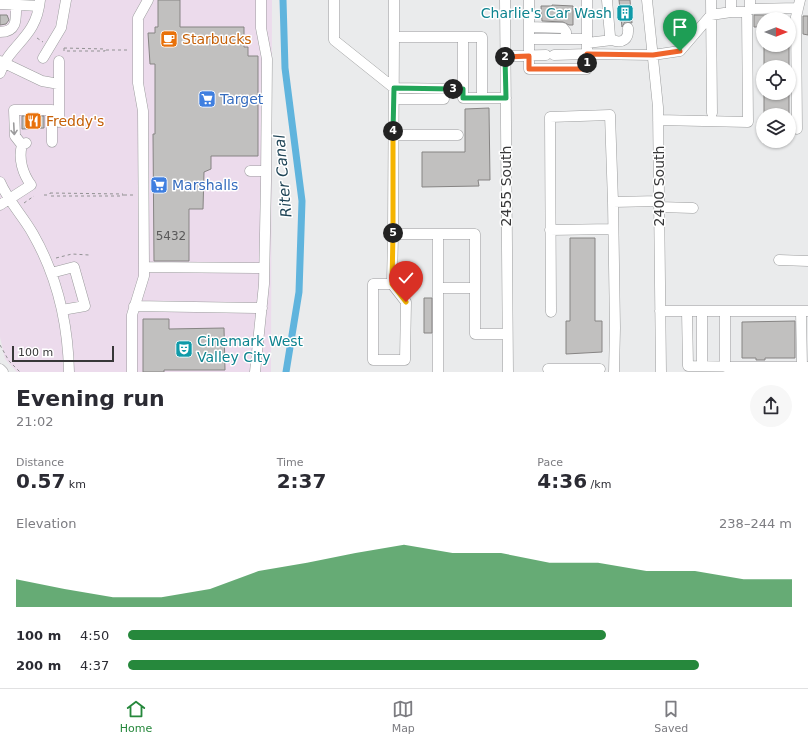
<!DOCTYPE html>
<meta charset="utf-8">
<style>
:root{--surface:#fff;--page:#f7f7f7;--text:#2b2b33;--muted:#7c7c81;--line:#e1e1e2;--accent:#26883c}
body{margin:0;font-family:"DejaVu Sans",sans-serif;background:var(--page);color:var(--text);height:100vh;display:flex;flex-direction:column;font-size:15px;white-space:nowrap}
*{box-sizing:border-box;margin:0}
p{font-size:13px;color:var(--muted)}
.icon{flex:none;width:22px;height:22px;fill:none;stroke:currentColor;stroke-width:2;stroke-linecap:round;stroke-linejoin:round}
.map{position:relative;height:372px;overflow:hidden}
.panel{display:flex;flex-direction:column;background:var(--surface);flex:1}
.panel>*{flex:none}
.needle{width:26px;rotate:90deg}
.tools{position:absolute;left:756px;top:12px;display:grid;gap:8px}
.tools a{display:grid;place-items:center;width:40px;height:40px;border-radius:50%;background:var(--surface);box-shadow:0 1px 3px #0004;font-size:20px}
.scale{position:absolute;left:12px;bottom:10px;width:102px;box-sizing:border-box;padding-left:4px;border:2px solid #373738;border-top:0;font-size:11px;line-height:14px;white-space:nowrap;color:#373738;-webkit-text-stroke:3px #fff;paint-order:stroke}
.pin{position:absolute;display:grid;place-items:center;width:34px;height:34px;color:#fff;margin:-41px -17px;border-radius:50% 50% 50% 0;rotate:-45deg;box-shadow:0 0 4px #0007}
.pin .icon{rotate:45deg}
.km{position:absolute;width:20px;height:20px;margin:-10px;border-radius:50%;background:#222;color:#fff;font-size:11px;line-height:20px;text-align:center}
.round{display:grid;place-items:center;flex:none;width:42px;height:42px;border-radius:21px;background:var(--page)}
.headline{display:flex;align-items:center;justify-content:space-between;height:68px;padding:0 16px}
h1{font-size:22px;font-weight:800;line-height:30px}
.metrics{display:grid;grid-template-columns:repeat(3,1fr);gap:6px;height:68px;padding:4px 16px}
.metrics div{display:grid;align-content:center}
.metrics b{font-size:20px;font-weight:800}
.metrics small{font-size:11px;font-weight:400}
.metrics p{font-size:11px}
.chart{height:112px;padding:8px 16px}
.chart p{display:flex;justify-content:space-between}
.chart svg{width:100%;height:72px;margin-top:4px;fill:var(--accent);opacity:.7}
ul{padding:0 16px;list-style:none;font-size:13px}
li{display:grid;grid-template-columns:64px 48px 1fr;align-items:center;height:30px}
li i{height:10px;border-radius:5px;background:var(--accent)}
.tab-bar{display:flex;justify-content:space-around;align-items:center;height:56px;border-top:1px solid var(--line);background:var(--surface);font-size:11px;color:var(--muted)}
.tab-bar a{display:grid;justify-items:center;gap:2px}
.tab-bar .current{color:var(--accent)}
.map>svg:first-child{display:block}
.commercial{fill:#ecdbec}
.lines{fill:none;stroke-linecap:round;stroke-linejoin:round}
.canal{stroke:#60b4dd;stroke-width:7}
.building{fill:#c1c0bf;stroke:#868483}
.minor-casing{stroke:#9b9c9d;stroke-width:11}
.path{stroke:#929293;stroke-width:1;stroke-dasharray:3 3;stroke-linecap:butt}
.minor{stroke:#fff;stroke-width:10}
.oneway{stroke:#9b9b9c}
.split-1-casing{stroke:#fff;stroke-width:8}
.split-2-casing{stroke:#fff;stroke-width:8}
.split-3-casing{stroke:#fff;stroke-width:8}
.split-4-casing{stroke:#fff;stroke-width:8}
.split-5-casing{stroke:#fff;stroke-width:8}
.split-6-casing{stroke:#fff;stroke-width:8}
.split-1{stroke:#f0652b;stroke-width:5}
.split-2{stroke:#f0652b;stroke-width:5}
.split-3{stroke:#22a559;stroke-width:5}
.split-4{stroke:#22a559;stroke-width:5}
.split-5{stroke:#f5b400;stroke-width:5}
.split-6{stroke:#f5b400;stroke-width:5}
.labels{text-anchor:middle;stroke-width:3;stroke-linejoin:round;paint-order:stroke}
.number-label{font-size:12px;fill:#5a595a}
.culture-label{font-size:14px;fill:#0d838f;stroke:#fff;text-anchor:end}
.food-label{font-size:14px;fill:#c56008;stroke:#fff;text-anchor:start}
.shop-label{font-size:14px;fill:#366cbe;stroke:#fff;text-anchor:start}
.street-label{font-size:14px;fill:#373738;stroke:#fff}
.water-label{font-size:15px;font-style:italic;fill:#1f4456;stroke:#fff}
</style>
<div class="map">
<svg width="808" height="372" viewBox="0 0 808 372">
<rect width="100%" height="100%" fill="#eaebec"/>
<path class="commercial" d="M0,0H272L271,372H17L5,359L0,337Z"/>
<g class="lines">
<path class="canal" d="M283,0L285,68L302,201L299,292L286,372"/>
</g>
<path class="building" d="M158,0H180V27H244V47H248V56H258V156H211V169L204,172L203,209H189V261H154L153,134H155V64H150L148,33H155V27H158Z
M619,0H630L632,23L625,22L622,27Z
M552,5L573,6V25H569L563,22L542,21L541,6H552Z
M0,15H7L9,20L6,24L0,25Z
M754,15H778V19H763V27H754Z
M803,16H808V35L803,34Z
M764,45H789V67H764Z
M764,93H789V115H764Z
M489,108L490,180H478L479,186L422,187V152H465V109Z
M22,116H44V128L22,129Z
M570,238H595V321H602V352L566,354V321H570Z
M424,298H432V333H424Z
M143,319H169V329L224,328L225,370H164V372H143Z
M795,321V358H765V360H756V358H742V322Z"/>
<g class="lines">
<defs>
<path id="minor" d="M334,0V40L394,88L463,89
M394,0V37
M505,0L508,372
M529,0V69H587V54L554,55
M587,0V54L653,55L680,51L711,15L731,12
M607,0L610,36L612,40C623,44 629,39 628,28
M647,0L658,107L661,372
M711,0L712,113
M731,0V12H747
M0,4L39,6
M750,9L798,8
M529,27L563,28L566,32V39
M0,32C18,32 16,18 16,4
M463,37H482V98
M529,39H587
M587,43L612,40
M505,56L546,55
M43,58L61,28L66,0
M0,61L42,81L59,84
M0,73C11,42 36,39 40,0
M394,99H444
M658,120L748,122L747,12L750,9V0
M59,122V61
M797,129L796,17L800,0
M393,135H458
M22,145L15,136L14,110H52V142
M250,171H266
M0,182C8,201 23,216 33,234C57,276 68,323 69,372
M613,202L615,328L614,372
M0,205L31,185C23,174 18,159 22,145L26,143
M659,207L693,208
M550,230L613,229
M438,234H475V334H507
M779,260L808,261
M144,267L264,268
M51,273L74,267L85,306L62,310
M392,284L406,302L405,360H373V284H392L393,234
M438,288H475
M134,306L262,308
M660,311H808
M687,311L688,366L764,367V372
M702,311V366
M801,311L802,367
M551,312L550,117L610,115L613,202L659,201
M725,367V311
M764,367H808
M0,369L3,372
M548,369H577
M132,372V315L144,276V267L143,111L138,83V18L148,0
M255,372L264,284L266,182L267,59L261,28V0
M438,372V234H393L394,37H463V98H506
M577,372V369H600"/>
</defs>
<use href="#minor" class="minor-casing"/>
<path class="path" d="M37,38L43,42
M64,48V51H105V49
M64,48L105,49
M106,50H128
M50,193L123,194V196H50Z
M44,195H49
M124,195H134
M24,203L34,196
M56,258L72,254L89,255
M0,345L9,361L20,372"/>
<use href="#minor" class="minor"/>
</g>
<defs><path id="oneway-shaft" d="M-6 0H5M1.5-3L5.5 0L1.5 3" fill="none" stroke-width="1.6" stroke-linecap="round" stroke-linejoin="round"/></defs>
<use class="oneway" href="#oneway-shaft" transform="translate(14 129) rotate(87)"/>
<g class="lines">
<defs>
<path id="split-1" d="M587,63V54L653,55L680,51"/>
<path id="split-2" d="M505,57L529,56V69H586L587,63"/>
<path id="split-3" d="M453,89H463V98H506L505,57"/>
<path id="split-4" d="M393,131L394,88L453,89"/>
<path id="split-5" d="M393,233V131"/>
<path id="split-6" d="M393,233L392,284L406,302"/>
</defs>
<use href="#split-1" class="split-1-casing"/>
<use href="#split-2" class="split-2-casing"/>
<use href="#split-3" class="split-3-casing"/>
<use href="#split-4" class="split-4-casing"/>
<use href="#split-5" class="split-5-casing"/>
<use href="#split-6" class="split-6-casing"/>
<use href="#split-1" class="split-1"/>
<use href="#split-2" class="split-2"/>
<use href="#split-3" class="split-3"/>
<use href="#split-4" class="split-4"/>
<use href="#split-5" class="split-5"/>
<use href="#split-6" class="split-6"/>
</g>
<defs>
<symbol id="building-square" viewBox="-11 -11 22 22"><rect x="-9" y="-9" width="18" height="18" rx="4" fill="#0f9aa8" stroke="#fff"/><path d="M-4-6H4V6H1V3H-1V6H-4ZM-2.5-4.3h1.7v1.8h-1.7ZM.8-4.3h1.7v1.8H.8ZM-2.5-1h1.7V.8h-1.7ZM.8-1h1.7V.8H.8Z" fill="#fff"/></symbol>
<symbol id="cafe-square" viewBox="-11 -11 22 22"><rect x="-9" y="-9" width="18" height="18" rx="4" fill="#e8710a" stroke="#fff"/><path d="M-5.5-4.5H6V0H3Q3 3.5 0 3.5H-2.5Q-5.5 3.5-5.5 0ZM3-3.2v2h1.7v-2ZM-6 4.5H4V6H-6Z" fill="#fff"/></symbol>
<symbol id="supermarket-square" viewBox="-11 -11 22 22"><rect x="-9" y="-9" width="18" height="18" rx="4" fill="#3f7fe0" stroke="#fff"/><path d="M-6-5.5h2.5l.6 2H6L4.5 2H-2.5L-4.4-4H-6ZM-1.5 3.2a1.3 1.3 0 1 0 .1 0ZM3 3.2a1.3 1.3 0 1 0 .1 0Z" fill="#fff"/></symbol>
<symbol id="restaurant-square" viewBox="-11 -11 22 22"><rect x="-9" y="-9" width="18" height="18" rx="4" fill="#e8710a" stroke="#fff"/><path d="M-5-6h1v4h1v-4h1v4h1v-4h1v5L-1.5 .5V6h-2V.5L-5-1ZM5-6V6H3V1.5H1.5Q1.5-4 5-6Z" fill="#fff"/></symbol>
<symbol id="theatre-square" viewBox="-11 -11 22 22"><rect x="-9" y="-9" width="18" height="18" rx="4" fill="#0f9aa8" stroke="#fff"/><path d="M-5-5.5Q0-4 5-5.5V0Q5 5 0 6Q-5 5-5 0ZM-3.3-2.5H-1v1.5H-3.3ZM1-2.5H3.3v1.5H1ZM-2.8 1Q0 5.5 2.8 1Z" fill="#fff"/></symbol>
</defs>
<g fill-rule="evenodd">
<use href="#building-square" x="615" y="3" width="20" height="20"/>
<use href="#cafe-square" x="159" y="29" width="20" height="20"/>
<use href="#supermarket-square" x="197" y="89" width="20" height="20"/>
<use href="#restaurant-square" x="23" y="111" width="20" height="20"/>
<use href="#supermarket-square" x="149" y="175" width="20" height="20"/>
<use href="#theatre-square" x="174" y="339" width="20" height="20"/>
</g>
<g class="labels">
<g class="number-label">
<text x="171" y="240">5432</text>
</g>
<g class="culture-label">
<text x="612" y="18">Charlie's Car Wash</text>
<text x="197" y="346" text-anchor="start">Cinemark West<tspan x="197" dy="16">Valley City</tspan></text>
</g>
<g class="food-label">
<text x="182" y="44">Starbucks</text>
<text x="46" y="126">Freddy's</text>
</g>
<g class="shop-label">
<text x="220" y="104">Target</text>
<text x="172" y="190">Marshalls</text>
</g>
<g class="street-label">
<text transform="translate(506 186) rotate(-90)" y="5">2455 South</text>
<text transform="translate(659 186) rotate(-90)" y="5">2400 South</text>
</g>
<g class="water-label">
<text transform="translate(283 176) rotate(-95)" y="5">Riter Canal</text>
</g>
</g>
</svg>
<div class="tools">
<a><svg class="needle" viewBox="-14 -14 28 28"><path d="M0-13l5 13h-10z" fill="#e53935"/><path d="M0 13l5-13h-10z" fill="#7c7c81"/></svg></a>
<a><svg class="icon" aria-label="locate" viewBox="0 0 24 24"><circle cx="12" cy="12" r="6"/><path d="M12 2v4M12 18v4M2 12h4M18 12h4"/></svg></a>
<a><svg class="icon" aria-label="layers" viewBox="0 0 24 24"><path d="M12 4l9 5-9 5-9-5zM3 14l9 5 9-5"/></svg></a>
</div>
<div class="scale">100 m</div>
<div class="pin" style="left:680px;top:51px;background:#1e9e55"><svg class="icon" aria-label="arrive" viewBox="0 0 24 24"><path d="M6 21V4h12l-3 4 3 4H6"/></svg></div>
<div class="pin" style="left:406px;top:302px;background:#d93025"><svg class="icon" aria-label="check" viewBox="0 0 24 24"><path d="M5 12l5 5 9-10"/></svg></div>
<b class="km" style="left:587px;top:63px">1</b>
<b class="km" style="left:505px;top:57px">2</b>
<b class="km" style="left:453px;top:89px">3</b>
<b class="km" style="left:393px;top:131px">4</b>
<b class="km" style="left:393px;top:233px">5</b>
</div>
<section class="panel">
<div class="headline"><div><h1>Evening run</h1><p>21:02</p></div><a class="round"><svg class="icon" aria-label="share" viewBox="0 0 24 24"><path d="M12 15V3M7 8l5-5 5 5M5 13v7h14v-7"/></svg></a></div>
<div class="metrics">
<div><p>Distance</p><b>0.57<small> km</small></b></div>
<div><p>Time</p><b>2:37</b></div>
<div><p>Pace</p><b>4:36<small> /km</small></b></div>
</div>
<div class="chart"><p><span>Elevation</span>238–244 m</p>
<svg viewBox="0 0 160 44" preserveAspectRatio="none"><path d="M0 44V27L10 33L20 38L30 38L40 33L50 22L60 17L70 11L80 6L90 11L100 11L110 17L120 17L130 22L140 22L150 27L160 27V44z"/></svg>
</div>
<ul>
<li><b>100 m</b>4:50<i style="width:72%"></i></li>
<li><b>200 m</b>4:37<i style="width:86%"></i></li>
</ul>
</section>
<nav class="tab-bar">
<a class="current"><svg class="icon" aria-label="home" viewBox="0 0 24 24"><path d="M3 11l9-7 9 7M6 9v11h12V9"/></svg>Home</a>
<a><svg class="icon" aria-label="map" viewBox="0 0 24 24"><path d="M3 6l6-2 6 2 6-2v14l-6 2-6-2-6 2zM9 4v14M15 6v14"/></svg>Map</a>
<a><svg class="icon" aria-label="saved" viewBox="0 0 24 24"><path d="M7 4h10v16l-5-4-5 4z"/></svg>Saved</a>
</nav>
